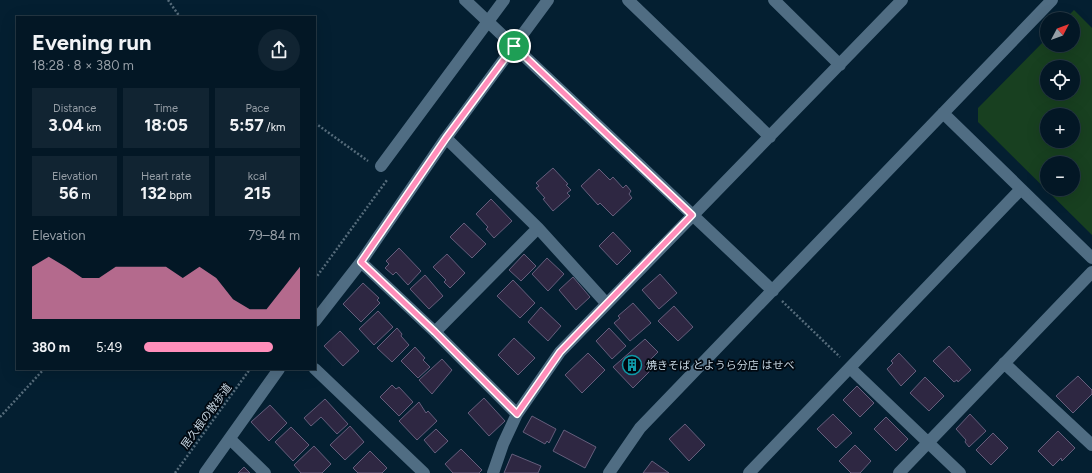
<!DOCTYPE html>
<meta charset="utf-8">
<style>
:root{--surface:#031725;--page:#112432;--text:#f1f3f6;--muted:#979fa7;--line:#243642;--accent:#ff8eba}
body{margin:0;font-family:Figtree,"Noto Sans JP",sans-serif;background:var(--page);color:var(--text);height:100vh;display:flex;flex-direction:column;font-size:15px;white-space:nowrap}
*{box-sizing:border-box;margin:0}
p{font-size:13px;color:var(--muted)}
.icon{flex:none;width:22px;height:22px;fill:none;stroke:currentColor;stroke-width:2;stroke-linecap:round;stroke-linejoin:round}
.map{position:relative;flex:1;overflow:hidden}
.drawer{position:absolute;left:16px;top:16px;width:300px;height:354px;display:flex;flex-direction:column;background:var(--surface);border-radius:0px;box-shadow:0 4px 16px #0002,0 0 0 1px var(--line)}
.drawer>*{flex:none}
.needle{width:26px;rotate:49deg}
.fabs{position:absolute;left:1040px;top:12px;display:grid;gap:8px}
.fabs a{display:grid;place-items:center;width:40px;height:40px;border-radius:50%;background:var(--surface);box-shadow:0 4px 16px #0002,0 0 0 1px var(--line);font-size:20px}
.pin{position:absolute;display:grid;place-items:center;width:34px;height:34px;color:#fff;margin:-17px;border:2px solid #fff;border-radius:50%;box-shadow:0 1px 4px #0007}
.round{display:grid;place-items:center;flex:none;width:42px;height:42px;border-radius:21px;background:var(--page)}
.head{display:flex;align-items:center;justify-content:space-between;height:68px;padding:0 16px}
h1{font-size:22px;font-weight:700;line-height:30px}
.stats{display:grid;grid-template-columns:repeat(3,1fr);gap:6px;height:68px;padding:4px 16px}
.stats div{display:grid;align-content:center;border-radius:0px;background:var(--page);text-align:center}
.stats b{font-size:17px;font-weight:700}
.stats small{font-size:11px;font-weight:400}
.stats p{font-size:11px}
.chart{height:112px;padding:8px 16px}
.chart p{display:flex;justify-content:space-between}
.chart svg{width:100%;height:72px;margin-top:4px;fill:var(--accent);opacity:.7}
ul{padding:0 16px;list-style:none;font-size:13px}
li{display:grid;grid-template-columns:64px 48px 1fr;align-items:center;height:30px}
li i{height:10px;border-radius:5px;background:var(--accent)}
.map>svg:first-child{display:block}
.green{fill:#184020;fill-rule:evenodd}
.building{fill:#2e2742;stroke:#655e7c}
.lines{fill:none;stroke-linecap:round;stroke-linejoin:round}
.path{stroke:#566c7b;stroke-width:2.5;stroke-dasharray:2 2;stroke-linecap:butt}
.minor{stroke:#506d83;stroke-width:12}
.route-casing{stroke:#fff;stroke-width:8}
.route{stroke:#ff8eba;stroke-width:5}
.labels{text-anchor:middle;stroke-width:3.5;stroke-linejoin:round;paint-order:stroke}
.poi-label{font-size:11px;fill:#c5d5e1;stroke:#010810;text-anchor:start}
.street-label{font-size:11px;fill:#c5d5e1;stroke:#010810}
</style>
<div class="map">
<svg width="1092" height="473" viewBox="0 0 1092 473">
<rect width="100%" height="100%" fill="#041f31"/>
<path class="green" d="M1074,10L1092,28V235L978,122V108L1047,38V45H1073V19H1065ZM1047,67H1073V93H1047ZM1047,115H1073V141H1047ZM1047,163H1073V189H1047Z"/>
<path class="building" d="M553,168L568,184L566,185L571,190L567,193L570,196L553,211L543,199L545,198L536,188L539,186L536,183Z
M599,169L610,180L613,177L623,188L626,185L631,191L629,194L632,198L613,216L600,203L598,205L581,186Z
M491,199L512,221L494,238L486,229L488,227L476,214Z
M464,223L486,244L472,258L450,237Z
M613,232L631,251L617,265L599,246Z
M399,248L421,271L408,285L396,272L393,275L385,268L389,264L386,261Z
M447,254L465,273L450,288L444,282L446,280L433,267Z
M524,254L536,266L521,281L509,270Z
M547,258L564,274L548,291L532,274Z
M660,274L677,293L659,309L642,290Z
M425,275L443,296L429,309L410,289Z
M573,277L590,297L576,310L559,290Z
M513,280L535,303L520,318L497,296Z
M363,283L379,298L377,300L380,303L361,322L343,304Z
M633,303L651,323L630,341L614,323L620,318L618,316Z
M674,306L693,327L678,341L658,321Z
M541,307L561,326L548,341L528,322Z
M378,311L393,327L374,345L359,329Z
M397,328L402,334L401,336L409,345L392,362L377,348Z
M609,328L626,346L612,359L596,341Z
M340,331L359,351L343,366L324,346Z
M514,338L535,358L518,375L498,355Z
M645,339L658,352L648,362L653,368L633,388L613,367Z
M949,346L971,370L958,382L957,380L954,382L933,361Z
M415,347L425,358L423,360L430,367L418,378L401,361Z
M588,353L605,370L582,393L565,375Z
M899,353L916,371L901,386L887,369L893,363L891,361Z
M442,359L452,370L432,394L419,380Z
M1078,376L1092,390V394L1073,413L1056,396Z
M925,377L944,396L929,411L910,393Z
M392,385L396,389L399,387L413,402L399,416L380,397Z
M857,386L874,403L860,417L843,400Z
M484,398L505,421L489,436L468,413Z
M325,399L348,424L337,434L321,417L311,426L304,418Z
M419,402L426,413L428,411L437,421L417,440L399,421Z
M270,405L287,423L269,441L251,422Z
M833,414L852,433L836,448L817,429Z
M970,414L986,431L969,447L965,442L966,440L956,429Z
M532,416L556,429L549,443L547,441L545,444L523,432Z
M886,417L908,439L896,451L874,429Z
M685,424L705,445L689,461L669,439Z
M350,426L364,442L345,460L330,445Z
M291,427L309,445L293,461L275,442Z
M436,429L448,441L435,453L424,440Z
M564,430L596,447L585,468L553,451Z
M1058,431L1075,448L1062,461L1061,458L1053,466L1038,451Z
M993,433L1008,448L991,465L976,450Z
M855,445L871,461L860,473H851L839,461Z
M314,446L331,464L322,473H301L294,465Z
M461,449L482,470L479,473H453L445,464Z
M370,451L387,468L382,473H358L353,468Z
M512,454L541,466L538,473H504Z
M652,461L669,473H643Z
M244,467L250,473H238Z"/>
<g class="lines">
<path class="path" d="M168,0L180,17
M315,123L368,161
M315,279L387,180
M782,301L840,357
M0,417L44,369
M175,473L250,369"/>
<path class="minor" d="M465,0L773,291
M628,0L770,137
M774,0L840,65
M943,113L1092,258
M446,138L538,228L606,303
M381,166L504,0
M361,262L435,332L517,414
M315,321L361,262L446,138L548,0
M435,332L538,228
M1004,363L1092,445
M850,368L960,473
M315,369L424,473
M230,439L265,473
M205,473L279,369
M493,473L503,444L517,414L560,352L902,0
M609,473L640,428L1052,0
M749,473L1021,189
M899,473L1092,272"/>
</g>
<g class="lines">
<defs>
<path id="route" d="M514,46L692,215L560,352L517,414L435,332L361,262L446,138Z"/>
</defs>
<use href="#route" class="route-casing"/>
<use href="#route" class="route"/>
</g>
<defs>
<symbol id="building-ring" viewBox="-11 -11 22 22"><circle r="9.5" fill="#010810" stroke="#0f9aa8" stroke-width="1.5"/><path d="M-4-6H4V6H1V3H-1V6H-4ZM-2.5-4.3h1.7v1.8h-1.7ZM.8-4.3h1.7v1.8H.8ZM-2.5-1h1.7V.8h-1.7ZM.8-1h1.7V.8H.8Z" fill="#0f9aa8"/></symbol>
</defs>
<g fill-rule="evenodd">
<use href="#building-ring" x="621" y="354" width="22" height="22"/>
</g>
<g class="labels">
<g class="poi-label">
<text x="646" y="369">焼きそば とようら分店 はせべ</text>
</g>
<g class="street-label">
<text transform="translate(206 416) rotate(-54)" y="4">居久根の散歩道</text>
</g>
</g>
</svg>
<div class="fabs">
<a><svg class="needle" viewBox="-14 -14 28 28"><path d="M0-13l5 13h-10z" fill="#e53935"/><path d="M0 13l5-13h-10z" fill="#979fa7"/></svg></a>
<a><svg class="icon" aria-label="locate" viewBox="0 0 24 24"><circle cx="12" cy="12" r="6"/><path d="M12 2v4M12 18v4M2 12h4M18 12h4"/></svg></a>
<a>+</a>
<a>−</a>
</div>
<div class="pin" style="left:514px;top:46px;background:#1e9e55"><svg class="icon" aria-label="arrive" viewBox="0 0 24 24"><path d="M6 21V4h12l-3 4 3 4H6"/></svg></div>
<section class="drawer">
<div class="head"><div><h1>Evening run</h1><p>18:28 · 8 × 380 m</p></div><a class="round"><svg class="icon" aria-label="share" viewBox="0 0 24 24"><path d="M12 15V3M7 8l5-5 5 5M5 13v7h14v-7"/></svg></a></div>
<div class="stats">
<div><p>Distance</p><b>3.04<small> km</small></b></div>
<div><p>Time</p><b>18:05</b></div>
<div><p>Pace</p><b>5:57<small> /km</small></b></div>
</div>
<div class="stats">
<div><p>Elevation</p><b>56<small> m</small></b></div>
<div><p>Heart rate</p><b>132<small> bpm</small></b></div>
<div><p>kcal</p><b>215</b></div>
</div>
<div class="chart"><p><span>Elevation</span>79–84 m</p>
<svg viewBox="0 0 160 44" preserveAspectRatio="none"><path d="M0 44V12L10 6L20 12L30 19L40 19L50 12L60 12L70 12L80 12L90 19L100 12L110 19L120 32L130 38L140 38L150 25L160 12V44z"/></svg>
</div>
<ul>
<li><b>380 m</b>5:49<i style="width:83%"></i></li>
</ul>
</section>
</div>
